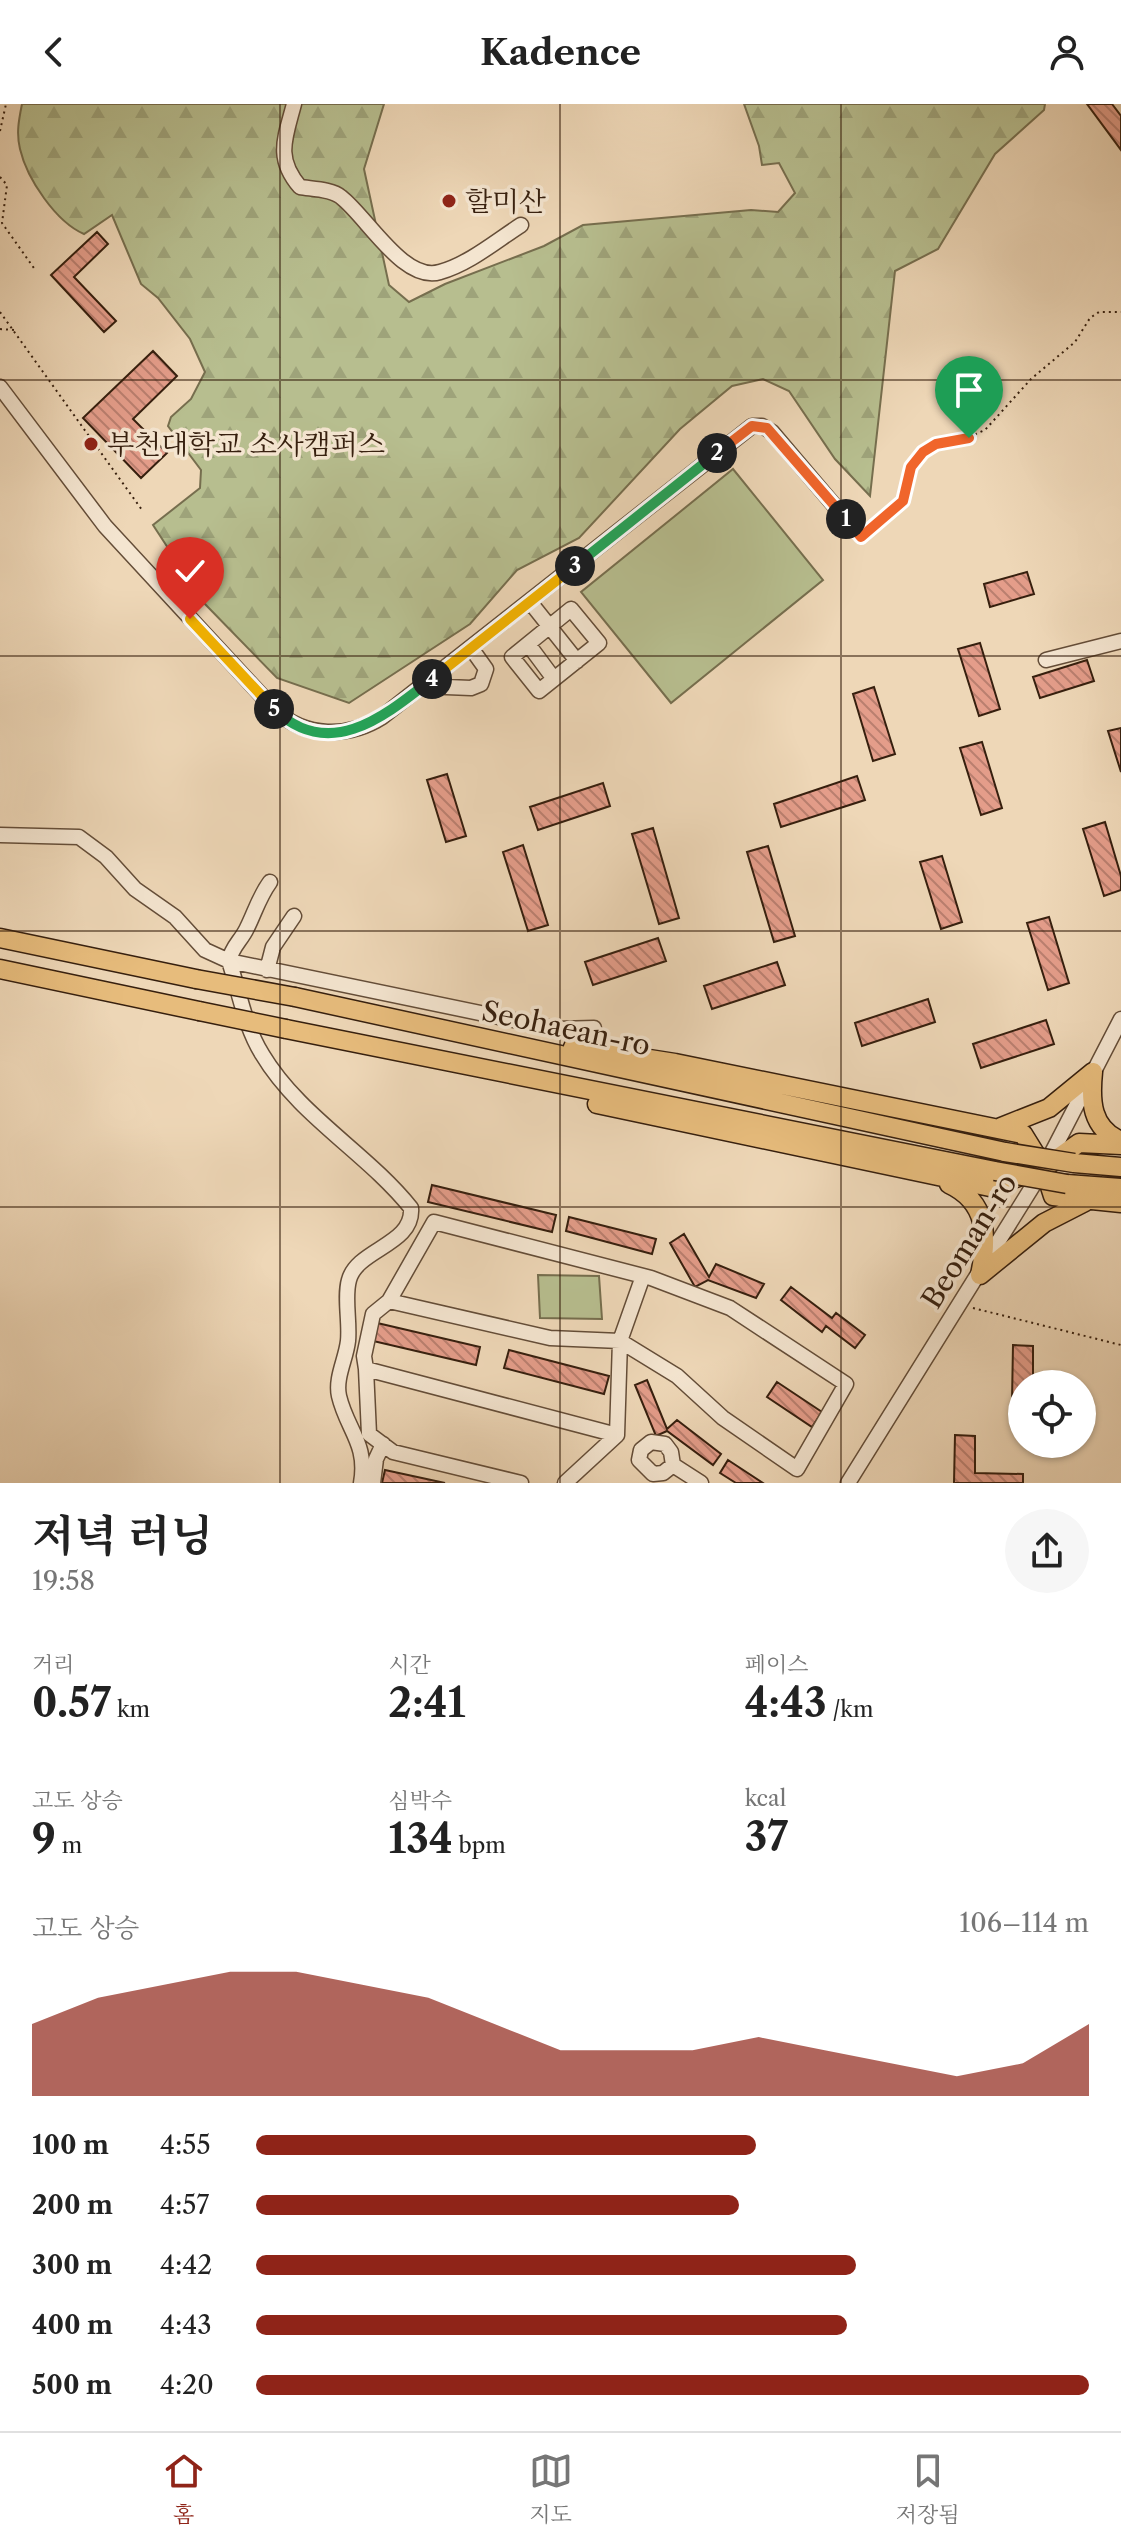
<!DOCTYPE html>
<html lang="ko">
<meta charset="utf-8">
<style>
:root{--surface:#fff;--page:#f6f6f6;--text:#222;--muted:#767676;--line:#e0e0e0;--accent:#8f2418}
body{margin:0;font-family:"Libre Caslon Text","Noto Serif KR",serif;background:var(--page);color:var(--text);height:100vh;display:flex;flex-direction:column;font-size:30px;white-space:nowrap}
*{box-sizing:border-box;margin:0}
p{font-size:26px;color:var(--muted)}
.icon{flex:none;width:44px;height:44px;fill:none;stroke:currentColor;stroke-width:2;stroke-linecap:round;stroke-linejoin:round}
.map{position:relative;height:1379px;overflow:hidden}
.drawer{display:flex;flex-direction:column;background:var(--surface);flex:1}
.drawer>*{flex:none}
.buttons{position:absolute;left:1008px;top:1266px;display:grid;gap:16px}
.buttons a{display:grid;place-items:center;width:88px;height:88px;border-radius:50%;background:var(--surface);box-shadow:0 2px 6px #0004;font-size:40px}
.pin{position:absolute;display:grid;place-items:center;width:68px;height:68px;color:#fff;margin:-82px -34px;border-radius:50% 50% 50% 0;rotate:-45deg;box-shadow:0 0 8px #0007}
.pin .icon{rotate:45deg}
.km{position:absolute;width:40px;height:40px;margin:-20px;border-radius:50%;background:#222;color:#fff;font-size:22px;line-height:40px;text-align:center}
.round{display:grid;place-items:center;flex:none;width:84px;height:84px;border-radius:42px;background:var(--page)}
.head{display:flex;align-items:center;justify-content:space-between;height:136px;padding:0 32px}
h1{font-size:44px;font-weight:700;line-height:60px}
.metrics{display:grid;grid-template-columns:repeat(3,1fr);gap:12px;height:136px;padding:8px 32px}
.metrics div{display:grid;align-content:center}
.metrics b{font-size:40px;font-weight:700}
.metrics small{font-size:22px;font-weight:400}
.metrics p{font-size:22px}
.chart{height:224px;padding:16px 32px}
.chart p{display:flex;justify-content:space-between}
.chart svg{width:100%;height:144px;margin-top:8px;fill:var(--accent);opacity:.7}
ul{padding:0 32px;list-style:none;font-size:26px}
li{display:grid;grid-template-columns:128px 96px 1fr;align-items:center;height:60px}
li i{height:20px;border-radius:10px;background:var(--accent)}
header{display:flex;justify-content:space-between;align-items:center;height:104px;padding:0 32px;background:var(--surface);font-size:36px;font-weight:700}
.menu{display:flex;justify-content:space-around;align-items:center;height:112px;border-top:2px solid var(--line);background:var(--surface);font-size:22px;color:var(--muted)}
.menu a{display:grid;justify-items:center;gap:4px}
.menu .selected{color:var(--accent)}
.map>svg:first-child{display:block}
.forest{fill:url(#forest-firs);stroke:#766e4e;stroke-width:2}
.park{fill:#b7be8f;stroke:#766e4e;stroke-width:2}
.building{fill:url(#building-back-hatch);stroke:#361f0e;stroke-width:2}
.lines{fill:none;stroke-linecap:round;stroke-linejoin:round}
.minor-casing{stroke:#644d38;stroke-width:17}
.major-casing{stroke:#361f0e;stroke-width:21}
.path{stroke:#361f0e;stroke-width:2;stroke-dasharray:2 4;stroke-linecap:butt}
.minor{stroke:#f4e5d0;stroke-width:14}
.major{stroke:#e7bc7c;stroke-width:18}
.major-bridge-casing{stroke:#361f0e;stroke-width:21;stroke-linecap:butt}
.major-bridge{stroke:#e7bc7c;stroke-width:18}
.split-1-casing{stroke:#fff;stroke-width:16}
.split-2-casing{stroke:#fff;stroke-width:16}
.split-3-casing{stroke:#fff;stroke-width:16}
.split-4-casing{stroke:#fff;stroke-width:16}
.split-5-casing{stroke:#fff;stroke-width:16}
.split-6-casing{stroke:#fff;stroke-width:16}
.split-1{stroke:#f0652b;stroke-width:10}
.split-2{stroke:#f0652b;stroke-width:10}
.split-3{stroke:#22a559;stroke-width:10}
.split-4{stroke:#f5b400;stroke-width:10}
.split-5{stroke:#22a559;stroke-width:10}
.split-6{stroke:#f5b400;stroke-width:10}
.grid{fill:none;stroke:#361f0e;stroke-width:2;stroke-opacity:0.55}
.poi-dot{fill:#8f2418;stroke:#f4e5d0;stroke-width:3}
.labels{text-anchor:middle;stroke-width:7;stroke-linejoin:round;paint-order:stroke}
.poi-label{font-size:28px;fill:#361f0e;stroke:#f4e5d0;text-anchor:start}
.street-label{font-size:28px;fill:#361f0e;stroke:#f4e5d0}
</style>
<header><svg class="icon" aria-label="back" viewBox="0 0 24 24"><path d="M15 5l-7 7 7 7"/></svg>Kadence<svg class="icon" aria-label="person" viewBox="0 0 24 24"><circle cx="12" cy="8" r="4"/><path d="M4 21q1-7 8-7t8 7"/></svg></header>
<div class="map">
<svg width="1121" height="1379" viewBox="0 0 1121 1379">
<defs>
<pattern id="forest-firs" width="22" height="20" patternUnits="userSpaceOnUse" patternTransform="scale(2)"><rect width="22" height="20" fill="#b7be8f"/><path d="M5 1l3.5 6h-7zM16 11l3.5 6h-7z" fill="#9ea37a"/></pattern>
<pattern id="building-back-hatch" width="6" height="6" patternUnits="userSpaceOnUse" patternTransform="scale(2)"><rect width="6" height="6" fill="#e49d8a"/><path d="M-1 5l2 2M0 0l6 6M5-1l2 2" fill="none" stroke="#ba7f6f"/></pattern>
</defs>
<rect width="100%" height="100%" fill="#eed7b7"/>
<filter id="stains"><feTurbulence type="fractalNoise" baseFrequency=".0025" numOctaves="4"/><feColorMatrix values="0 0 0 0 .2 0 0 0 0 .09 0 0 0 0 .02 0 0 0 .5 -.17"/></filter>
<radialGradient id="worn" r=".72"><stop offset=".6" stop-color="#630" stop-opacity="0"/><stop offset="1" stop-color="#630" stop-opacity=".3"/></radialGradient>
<path class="forest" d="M22,0H384L364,65L389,181L409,198L445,180L544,142L583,121L751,106L778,108L795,89L779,59L762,61L759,42L744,0H1045L1044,6L995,50L938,145L895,167L870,392L835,355L789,287L763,275L732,282L680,325L579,434L517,466L470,520L349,599L277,574L204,499L153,421L200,384L201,366L168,322L171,313L191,295L205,268L190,235L158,194L141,180L112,111L84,130C56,118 27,75 20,45C16,29 19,15 22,0Z"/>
<path class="park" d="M733,365L823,476L671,599L581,488Z
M538,1171L599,1172L602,1215L540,1214Z"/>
<path class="building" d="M1087,0H1112L1121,12V46Z
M97,128L108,140L74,173L116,217L104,228L51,171Z
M153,247L177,272L133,315L167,349L141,374L83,314Z
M1027,468L1034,490L990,503L984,480Z
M980,539L1000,605L979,612L958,545Z
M1087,556L1094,577L1040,594L1033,573Z
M874,583L895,650L873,657L853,590Z
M1121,624V668L1108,627Z
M982,638L1002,704L981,711L960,644Z
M447,670L466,732L446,738L427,676Z
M857,672L865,696L781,723L774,700Z
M603,679L610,702L538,726L530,703Z
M1105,718L1121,772V786L1104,792L1083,725Z
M653,724L679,814L659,820L632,730Z
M523,741L548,821L528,827L503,748Z
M768,742L795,832L774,838L747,748Z
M942,752L962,818L941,825L920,758Z
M1049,813L1069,879L1048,886L1027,819Z
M658,834L666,857L593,881L585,858Z
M777,858L785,881L712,905L704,882Z
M928,895L935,918L862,942L855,919Z
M1046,916L1054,940L981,964L973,940Z
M432,1081L556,1111L552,1128L428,1098Z
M569,1113L656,1135L652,1150L566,1127Z
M684,1130L709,1173L716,1160L764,1180L756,1194L708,1176L695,1183L670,1139Z
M791,1183L832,1214L836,1209L865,1231L855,1244L826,1222L822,1228L781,1196Z
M373,1218L480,1243L476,1261L369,1236Z
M1013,1241L1033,1242V1280H1053H1022V1297H1012Z
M509,1246L609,1272L604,1290L504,1264Z
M647,1276L667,1325L677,1316L721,1350L713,1361L667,1327L656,1332L635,1281Z
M777,1278L822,1308L812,1323L767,1293Z
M955,1331L975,1332V1369L1023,1370V1379H954Z
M728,1356L763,1379H736L720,1369Z
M385,1366L445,1379H382Z"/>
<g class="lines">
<defs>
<path id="minor" d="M294,0C285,34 275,54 300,83C312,85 332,85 341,93C367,113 404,179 440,168C469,160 496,137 521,121
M0,283L105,422L275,606C305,634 349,634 382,613L752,322H762L772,328L855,426
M530,498L577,557
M571,505L599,539L539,587L512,553Z
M528,540L554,575
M1046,556L1121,537
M422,582L471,584L481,580L486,565L471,544
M0,731L79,733L106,753L135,785L175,813L205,846L229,857L557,925L594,924
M270,778C259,793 255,808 247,824C241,837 232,842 229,857C239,887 245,923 262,950C299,1012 367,1049 411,1104C414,1141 357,1145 349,1176C344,1193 350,1218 348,1237C346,1255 335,1274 339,1292C347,1326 368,1340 361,1379
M267,866L273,843L294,812
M434,1118L651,1174L730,1204L846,1280L797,1365L723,1314L677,1272L620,1237L550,1234L389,1197Z
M366,1265L364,1252L373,1210L389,1197
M673,1361L663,1369L653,1370L639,1356L641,1346L651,1338L665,1340L671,1348L673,1361L701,1379
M373,1379L376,1355L383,1340
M521,1379L393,1348L369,1330L366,1265L617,1331
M565,1379L617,1331L620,1237L643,1172
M848,1379L1044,1064L1121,915"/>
<path id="major" d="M0,834L196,875
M0,865L199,907
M295,893L1005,1048
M286,925L995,1067
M573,943L675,959L1023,1030L1044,1064L1079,1039L1121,1041
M1093,968C1090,997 1091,1024 1121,1037
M597,1000L990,1083L1044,1064L1053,1092L1121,1099
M1001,1023L1049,1004L1093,968
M1074,1059L1121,1063
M949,1080C988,1098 988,1133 980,1171
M1067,1080L1121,1084
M980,1171L1044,1119L1085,1098"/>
</defs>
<use href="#minor" class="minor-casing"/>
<use href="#major" class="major-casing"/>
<path class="path" d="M0,27L6,0
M0,73L7,81L2,119L36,167
M0,208L142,406
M0,225L14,226
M868,427L903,397L911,363L923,348L936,340L962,336L985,326L1031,275L1075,238L1090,214L1099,208H1121
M973,1204L1121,1241"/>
<use href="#minor" class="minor"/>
<use href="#major" class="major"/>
<defs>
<path id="major-bridge" d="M196,875L295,893
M199,907L286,925
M1005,1048L1074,1059
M995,1067L1067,1080"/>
</defs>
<use href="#major-bridge" class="major-bridge-casing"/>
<use href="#major-bridge" class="major-bridge"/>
</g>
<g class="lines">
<defs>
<path id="split-1" d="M846,415L861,433L903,397L911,363L923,348L936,340L969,334"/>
<path id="split-2" d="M717,349L752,322L767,324L846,415"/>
<path id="split-3" d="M575,462L717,349"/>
<path id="split-4" d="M432,575L575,462"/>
<path id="split-5" d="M274,605C330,659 386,611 432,575"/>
<path id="split-6" d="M190,515L274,605"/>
</defs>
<use href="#split-1" class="split-1-casing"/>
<use href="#split-2" class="split-2-casing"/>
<use href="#split-3" class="split-3-casing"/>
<use href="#split-4" class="split-4-casing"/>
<use href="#split-5" class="split-5-casing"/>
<use href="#split-6" class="split-6-casing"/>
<use href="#split-1" class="split-1"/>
<use href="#split-2" class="split-2"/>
<use href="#split-3" class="split-3"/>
<use href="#split-4" class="split-4"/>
<use href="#split-5" class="split-5"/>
<use href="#split-6" class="split-6"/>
</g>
<path class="grid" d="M280,0V1379M560,0V1379M841,0V1379M0,276H1121M0,552H1121M0,827H1121M0,1103H1121"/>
<g class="poi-dot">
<circle cx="449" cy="97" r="8"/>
<circle cx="91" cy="340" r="8"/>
</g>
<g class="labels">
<g class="poi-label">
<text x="465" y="107">할미산</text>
<text x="107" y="350">부천대학교 소사캠퍼스</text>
</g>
<g class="street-label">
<text transform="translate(566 924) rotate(12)" y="10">Seohaean-ro</text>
<text transform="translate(969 1137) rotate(-58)" y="10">Beoman-ro</text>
</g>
</g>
<rect width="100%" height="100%" filter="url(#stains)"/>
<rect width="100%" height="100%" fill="url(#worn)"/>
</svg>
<div class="buttons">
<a><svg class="icon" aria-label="locate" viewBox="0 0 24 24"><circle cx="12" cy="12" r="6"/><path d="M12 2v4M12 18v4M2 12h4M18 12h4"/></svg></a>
</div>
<div class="pin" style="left:969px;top:334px;background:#1e9e55"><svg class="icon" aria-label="arrive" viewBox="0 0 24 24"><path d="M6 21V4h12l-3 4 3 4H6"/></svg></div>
<div class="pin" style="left:190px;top:515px;background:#d93025"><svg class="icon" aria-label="check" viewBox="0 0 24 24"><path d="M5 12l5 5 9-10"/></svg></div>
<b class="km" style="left:846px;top:415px">1</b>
<b class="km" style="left:717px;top:349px">2</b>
<b class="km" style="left:575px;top:462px">3</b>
<b class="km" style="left:432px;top:575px">4</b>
<b class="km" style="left:274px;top:605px">5</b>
</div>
<section class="drawer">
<div class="head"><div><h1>저녁 러닝</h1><p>19:58</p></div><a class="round"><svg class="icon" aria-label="share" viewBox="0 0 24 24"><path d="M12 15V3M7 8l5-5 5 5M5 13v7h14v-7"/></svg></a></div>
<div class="metrics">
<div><p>거리</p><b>0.57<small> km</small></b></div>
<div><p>시간</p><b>2:41</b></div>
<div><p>페이스</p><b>4:43<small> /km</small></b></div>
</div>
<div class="metrics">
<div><p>고도 상승</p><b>9<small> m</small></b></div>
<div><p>심박수</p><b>134<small> bpm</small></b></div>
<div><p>kcal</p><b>37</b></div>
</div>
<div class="chart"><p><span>고도 상승</span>106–114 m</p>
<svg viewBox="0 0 160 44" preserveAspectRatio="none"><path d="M0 44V22L10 14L20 10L30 6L40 6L50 10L60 14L70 22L80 30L90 30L100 30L110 26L120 30L130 34L140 38L150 34L160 22V44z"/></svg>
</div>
<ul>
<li><b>100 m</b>4:55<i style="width:60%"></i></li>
<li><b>200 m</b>4:57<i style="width:58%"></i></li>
<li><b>300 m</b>4:42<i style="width:72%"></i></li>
<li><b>400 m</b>4:43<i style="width:71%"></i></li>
<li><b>500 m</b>4:20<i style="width:100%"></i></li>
</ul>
</section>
<nav class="menu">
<a class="selected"><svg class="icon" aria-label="home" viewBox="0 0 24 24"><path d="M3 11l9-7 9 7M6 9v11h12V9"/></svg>홈</a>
<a><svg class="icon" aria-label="map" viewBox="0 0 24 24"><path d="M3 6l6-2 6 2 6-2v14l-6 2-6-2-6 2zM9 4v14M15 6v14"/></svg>지도</a>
<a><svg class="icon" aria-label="saved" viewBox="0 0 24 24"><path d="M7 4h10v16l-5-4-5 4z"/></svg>저장됨</a>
</nav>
